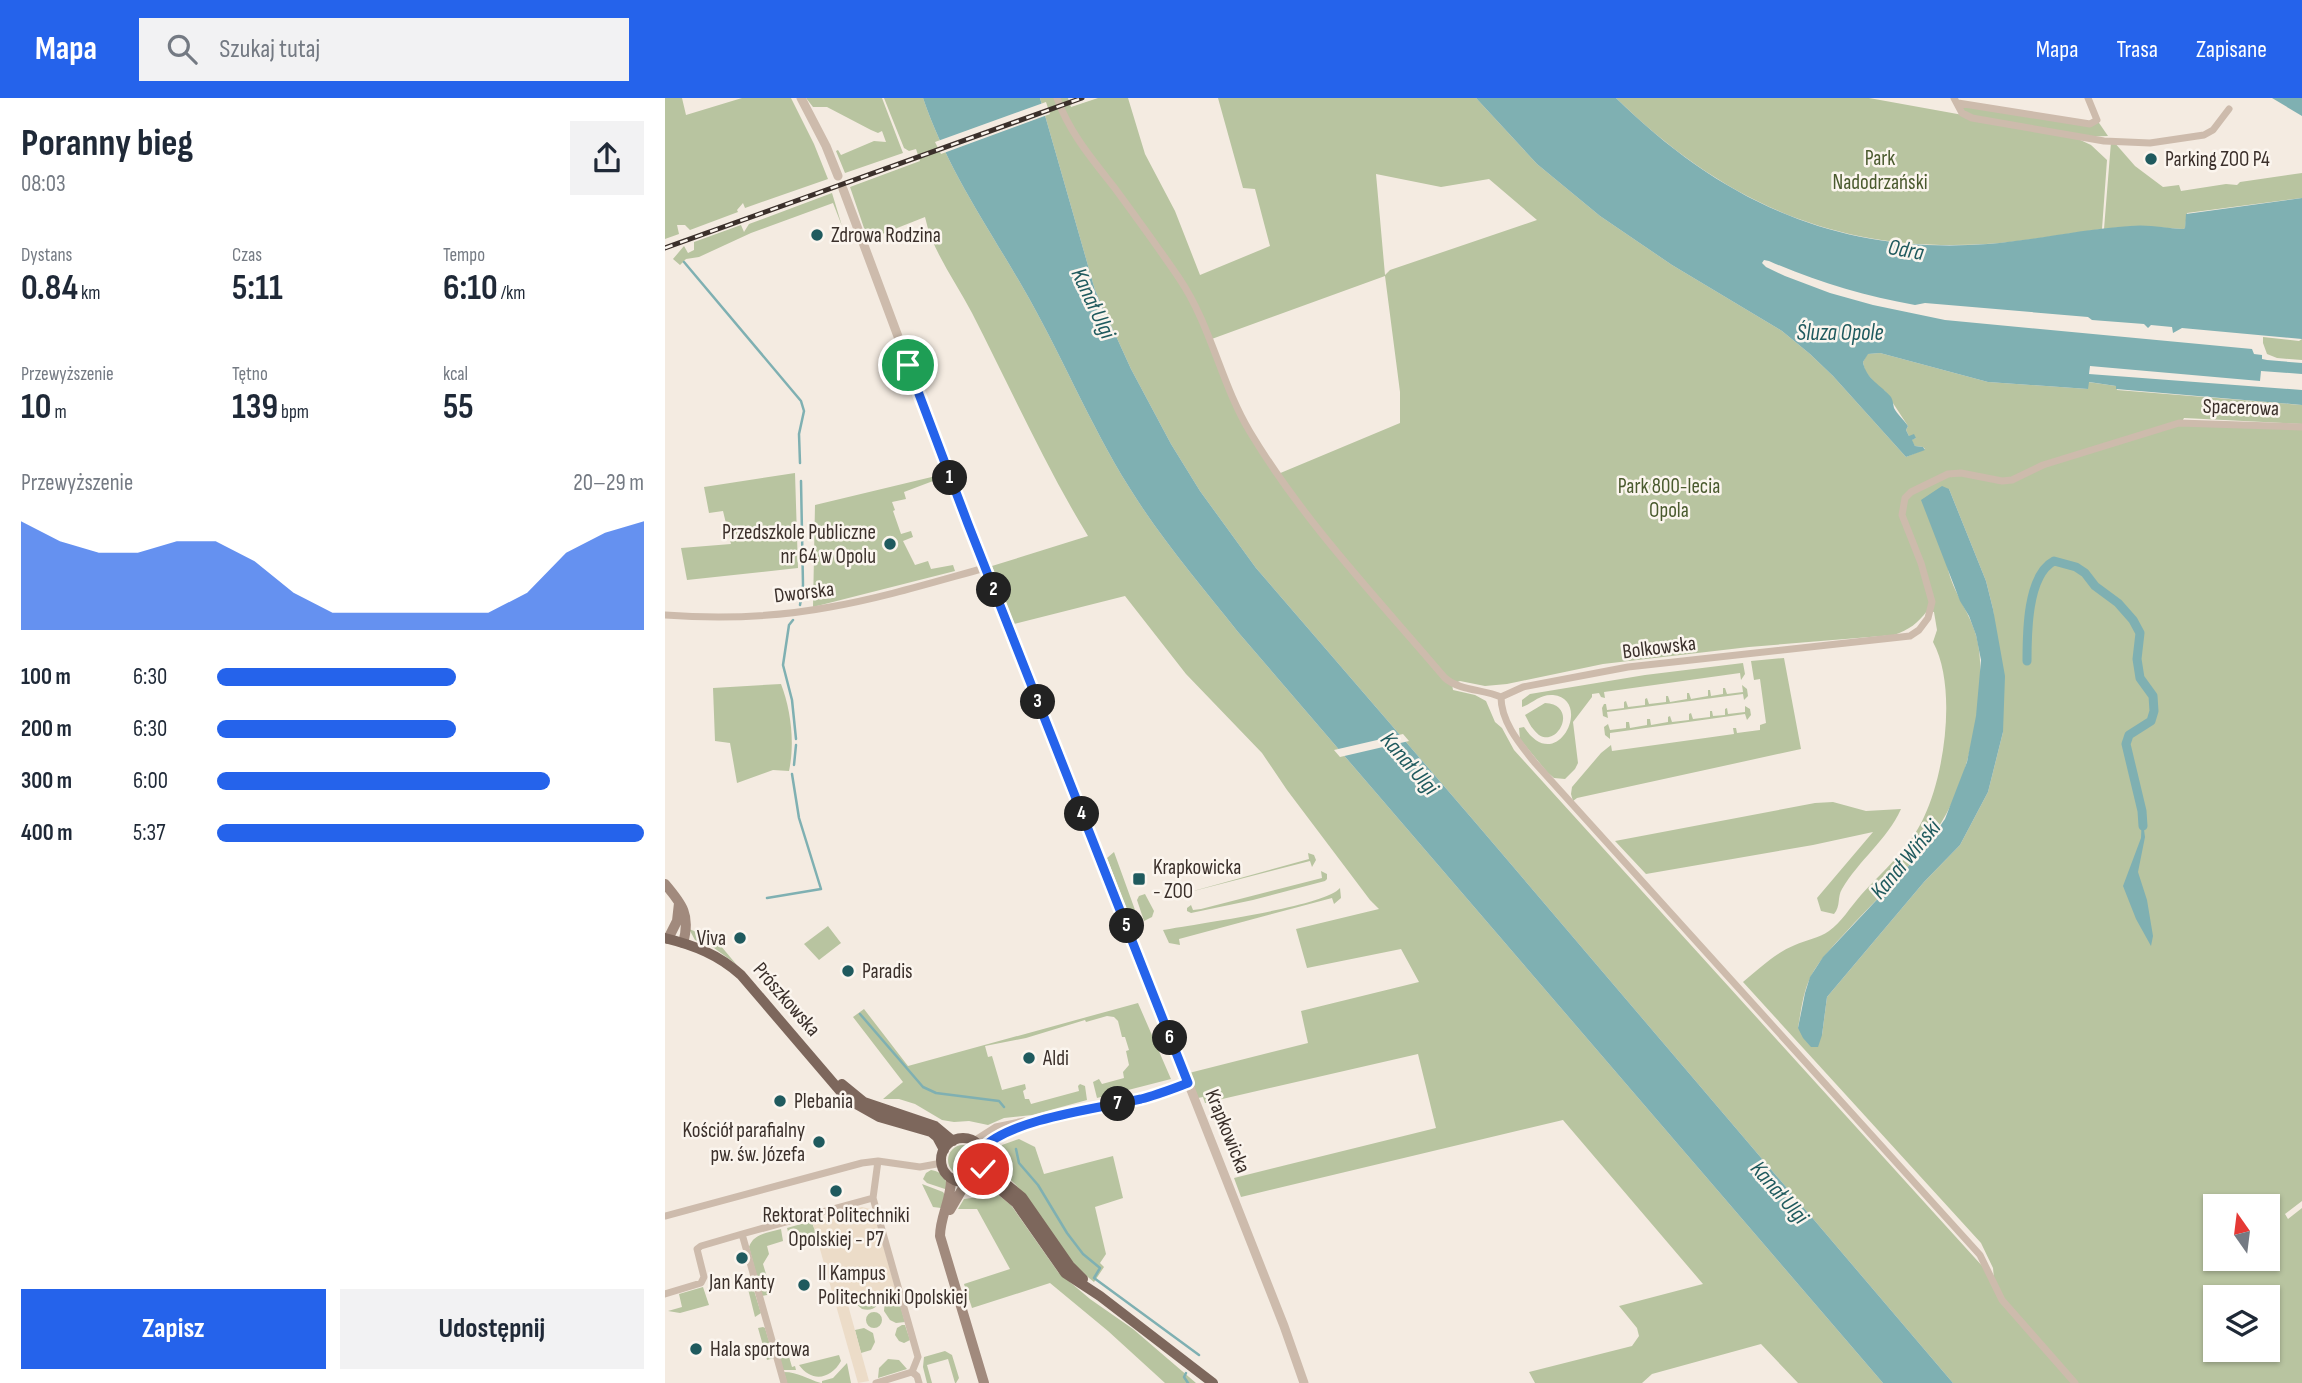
<!DOCTYPE html>
<html lang="pl">
<meta charset="utf-8">
<style>
:root{--surface:#fff;--page:#f2f2f3;--text:#1f2937;--muted:#747a83;--accent:#2563eb}
body{margin:0;font-family:"Sofia Sans Condensed",sans-serif;background:var(--page);color:var(--text);height:100vh;display:flex;flex-direction:column;font-size:26px;white-space:nowrap}
*{box-sizing:border-box;margin:0}
p{font-size:23px;color:var(--muted)}
.icon{flex:none;width:38px;height:38px;fill:none;stroke:currentColor;stroke-width:2;stroke-linecap:round;stroke-linejoin:round}
.map{position:relative;flex:1;overflow:hidden}
.sheet{display:flex;flex-direction:column;background:var(--surface);width:665px}
.sheet>*{flex:none}
.needle{width:46px;rotate:346deg}
.tools{position:absolute;left:1538px;top:1096px;display:grid;gap:14px}
.tools a{display:grid;place-items:center;width:77px;height:77px;border-radius:0px;background:var(--surface);box-shadow:0 2px 5px #0004;font-size:35px}
.pin{position:absolute;display:grid;place-items:center;width:60px;height:60px;color:#fff;margin:-30px;border:4px solid #fff;border-radius:50%;box-shadow:0 2px 7px #0007}
.km{position:absolute;width:35px;height:35px;margin:-18px;border-radius:50%;background:#222;color:#fff;font-size:19px;line-height:35px;text-align:center}
.round{display:grid;place-items:center;flex:none;width:74px;height:74px;border-radius:0px;background:var(--page)}
.summary{display:flex;align-items:center;justify-content:space-between;height:119px;padding:0 21px}
h1{font-size:38px;font-weight:700;line-height:52px}
.figures{display:grid;grid-template-columns:repeat(3,1fr);gap:10px;height:119px;padding:7px 21px}
.figures div{display:grid;align-content:center}
.figures b{font-size:35px;font-weight:700}
.figures small{font-size:19px;font-weight:400}
.figures p{font-size:19px}
.chart{height:196px;padding:14px 21px}
.chart p{display:flex;justify-content:space-between}
.chart svg{width:100%;height:126px;margin-top:7px;fill:var(--accent);opacity:.7}
.action{display:flex;gap:14px;margin-top:auto;padding:14px 21px}
.action a{flex:1;height:80px;border-radius:0px;background:var(--accent);color:#fff;font-size:28px;font-weight:700;line-height:80px;text-align:center}
.action a+a{background:var(--page);color:var(--text)}
ul{padding:0 21px;list-style:none;font-size:23px}
li{display:grid;grid-template-columns:112px 84px 1fr;align-items:center;height:52px}
li i{height:18px;border-radius:9px;background:var(--accent)}
header{display:flex;align-items:center;gap:42px;box-sizing:border-box;height:98px;padding:0 35px;background:var(--accent);color:#fff}
header strong{font-size:33px}
nav{display:flex;gap:38px;margin-inline-start:auto;font-size:24px}
.search{width:490px;height:63px;background:var(--page);display:flex;align-items:center;gap:18px;box-sizing:border-box;padding:0 24px;border-radius:0px;color:var(--muted);font-size:26px}
main{display:flex;flex:1;min-height:0}
.map>svg:first-child{display:block}
.green{fill:#b8c4a0;fill-rule:evenodd}
.plaza{fill:#ecdcc8}
.water{fill:#7fb0b2}
.pier{fill:#f4ebe1}
.lines{fill:none;stroke-linecap:round;stroke-linejoin:round}
.stream{stroke:#7fb0b2;stroke-width:2.5}
.canal{stroke:#7fb0b2;stroke-width:9}
.minor{stroke:#cdbbac;stroke-width:7}
.tertiary{stroke:#cdbbac;stroke-width:9}
.secondary{stroke:#a18a7d;stroke-width:10}
.primary{stroke:#7d675c;stroke-width:10}
.rail-casing{stroke:#3b302b;stroke-width:5}
.rail{stroke:#fbf5ee;stroke-width:2.5;stroke-dasharray:8;stroke-linecap:butt}
.route-casing{stroke:#fff;stroke-width:14}
.route{stroke:#2563eb;stroke-width:9}
.poi-dot{fill:#1f5a5e;stroke:#fbf5ee;stroke-width:2.5}
.labels{text-anchor:middle;stroke-width:5;stroke-linejoin:round;paint-order:stroke}
.park-label{font-size:21px;fill:#4a5a2e;stroke:#fbf5ee}
.poi-label{font-size:21px;fill:#3b302b;stroke:#fbf5ee;text-anchor:start}
.street-label{font-size:21px;fill:#3b302b;stroke:#fbf5ee}
.water-label{font-size:23px;font-style:italic;fill:#1f5a5e;stroke:#fbf5ee}
</style>
<header>
<strong>Mapa</strong>
<div class="search"><svg class="icon" aria-label="search" viewBox="0 0 24 24"><circle cx="10" cy="10" r="6"/><path d="M15 15l6 6"/></svg>Szukaj tutaj</div>
<nav><a>Mapa</a><a>Trasa</a><a>Zapisane</a></nav>
</header>
<main>
<section class="sheet">
<div class="summary"><div><h1>Poranny bieg</h1><p>08:03</p></div><a class="round"><svg class="icon" aria-label="share" viewBox="0 0 24 24"><path d="M12 15V3M7 8l5-5 5 5M5 13v7h14v-7"/></svg></a></div>
<div class="figures">
<div><p>Dystans</p><b>0.84<small> km</small></b></div>
<div><p>Czas</p><b>5:11</b></div>
<div><p>Tempo</p><b>6:10<small> /km</small></b></div>
</div>
<div class="figures">
<div><p>Przewyższenie</p><b>10<small> m</small></b></div>
<div><p>Tętno</p><b>139<small> bpm</small></b></div>
<div><p>kcal</p><b>55</b></div>
</div>
<div class="chart"><p><span>Przewyższenie</span>20–29 m</p>
<svg viewBox="0 0 160 44" preserveAspectRatio="none"><path d="M0 44V6L10 13L20 17L30 17L40 13L50 13L60 20L70 31L80 38L90 38L100 38L110 38L120 38L130 31L140 17L150 10L160 6V44z"/></svg>
</div>
<ul>
<li><b>100 m</b>6:30<i style="width:56%"></i></li>
<li><b>200 m</b>6:30<i style="width:56%"></i></li>
<li><b>300 m</b>6:00<i style="width:78%"></i></li>
<li><b>400 m</b>5:37<i style="width:100%"></i></li>
</ul>
<div class="action"><a>Zapisz</a><a>Udostępnij</a></div>
</section>
<div class="map">
<svg width="1637" height="1285" viewBox="0 0 1637 1285">
<rect width="100%" height="100%" fill="#f4ebe1"/>
<path class="green" d="M0,0H17L21,17L77,0H126L149,46L163,81L80,110L78,105L72,112L73,114L25,132L20,127H12L14,136L0,141Z
M141,0H217L238,55L180,75L171,53L173,52L176,57L209,43L221,44L217,33L213,35L206,32L162,9H148Z
M219,0H258C281,68 321,126 357,188C395,253 424,325 464,389C496,441 536,487 573,534L1218,1285H1133L1096,1246L987,1276L977,1285H870L864,1274L967,1248L974,1238L972,1230L954,1208L1038,1186L898,1022L576,1099L569,1080L771,1030L753,956L540,1005L538,999L533,1000L524,975L643,945L636,913L754,884L736,851L642,870L631,831L714,811L705,802L622,692L597,655L521,576L460,498L349,526L327,468L423,438C379,366 345,289 307,215C291,184 267,153 260,119L217,136L212,134L207,140L199,136L200,133L185,89L255,63L251,51L244,53L239,50Z
M375,0H403L406,9L433,0H463L480,56L510,113L535,177L605,148L590,91L578,90L553,0H811L872,66L935,118L1007,167L1117,233L1145,256L1168,278L1241,359L1260,351L1258,349L1250,348L1246,342L1251,340L1244,338L1241,332L1243,328L1220,293L1213,289L1200,273L1198,264L1202,256L1215,255L1323,284L1423,291V284L1451,288L1452,292L1637,307V326L1519,320L1515,327L1637,331V1103L1620,1116L1623,1121L1637,1110V1285H1288L810,724L591,470L535,393L506,346L466,271L430,192ZM711,76L776,89L824,81L872,122L725,172L720,177ZM720,178L735,294V325L613,376L570,308L544,242ZM1284,391L1321,483L1328,511L1338,611V634L1323,694L1295,747L1259,784L1162,899L1157,937L1133,930C1136,913 1138,894 1146,878C1155,861 1169,847 1182,833C1222,789 1268,751 1291,696C1308,655 1324,576 1310,534C1303,511 1285,490 1282,465C1279,446 1283,412 1284,391ZM1262,513L1269,514L1272,532L1268,544C1292,588 1280,675 1259,719C1245,750 1218,773 1196,797C1186,808 1176,825 1164,833C1154,840 1141,842 1130,847C1110,855 1094,871 1078,884L1316,1145L1328,1170L1329,1181L849,652L837,630L830,624L821,603L810,597L788,592L787,586L795,583L820,588L842,586L938,566L1084,549L1229,537C1244,532 1253,525 1262,513ZM1550,1108H1603V1160H1550ZM1550,1199H1603V1251H1550Z
M951,0H1204L1298,17L1292,5L1425,26L1432,22L1443,38L1409,39L1426,47L1442,62L1437,131C1398,136 1359,144 1321,146C1170,155 1058,104 951,0Z
M1446,44H1449L1470,68L1498,89L1514,87L1516,93L1561,86L1572,87L1575,84L1637,75V100L1522,115L1520,130L1518,131C1491,129 1467,127 1439,131Z
M167,95L177,128L168,105L86,135L34,159L21,161L15,167L8,161L19,148L23,155L29,152V144L76,127L79,134L84,126Z
M1598,239L1634,243L1637,241V262L1612,260L1602,256L1598,245Z
M130,375L133,470L22,482L16,450L66,446L58,413L44,415L39,389Z
M275,377L276,380L239,394L241,401L227,404L230,412L228,413L236,436L246,433L248,439L238,443L250,467L263,463L266,471L288,467L290,473L148,509L150,407Z
M1119,560L1136,651L912,700L908,703L906,696L907,689L936,655L946,647L947,653L1069,636L1068,630H1071L1072,635L1095,632V627L1101,625L1095,581L1089,582L1086,563Z
M1078,565L1080,576L1076,582L1075,575L939,594L940,600L936,599L934,595L927,596V599L908,624L913,665L910,671L900,681L889,680L882,674L855,641L854,630L859,629C892,680 929,601 888,597C875,596 868,605 857,609V602L865,596L980,577Z
M116,586C126,612 130,645 124,673L108,672L72,685L65,645L50,643L48,590Z
M1077,587L1082,591L1083,598L1079,602L1078,596L942,614L943,620L938,618L937,610L939,606H941L942,612L959,610V604L961,603L963,609L980,607V601L982,600L984,606L1001,604V598H1003L1005,604L1022,601V595H1024L1026,601L1043,598V592H1045L1046,598L1058,596V590H1060L1062,596L1078,594Z
M880,605C917,607 889,658 869,632C865,628 863,622 860,617Z
M1080,608L1085,611L1086,617L1082,622L1080,616L945,635V641L940,637L939,629L943,626L945,632L961,630V624H964L965,630L982,627V621H985L986,627L1003,624V619L1005,618L1007,624L1024,622V616L1026,615L1028,621L1045,619V613H1047L1048,618L1060,617V611L1062,610L1063,616L1080,614Z
M1168,704L1201,713L1236,711C1222,742 1194,762 1177,791C1172,799 1176,808 1169,816L1156,813L1152,800L1208,734L1148,747L981,776L950,743L1150,705Z
M449,754L474,823L465,820L442,760Z
M643,755L649,757L651,762L647,769L645,763L521,795L522,801L517,800L515,796V792L519,789L521,795L644,761Z
M656,773L662,776V781L660,783L588,802L526,815L522,813V810L526,807L528,812L536,811L657,780Z
M675,790L676,800L669,806L667,800L514,841L515,847L504,845L498,832C529,826 659,809 675,790Z
M480,796L489,813L487,819L479,823L472,802L474,798Z
M163,828L176,845L154,862L139,846Z
M24,831L50,841L71,866L49,850L30,842Z
M473,905L506,981L432,1000L428,984L434,981L437,986L459,980L458,974L464,967L461,953L464,952L460,939H457L453,923L449,919L442,918L421,924L420,922L361,940L320,948L323,959L327,958L337,992L360,986L361,991L358,993L360,1001H364L366,1006L414,993L413,988L415,986L420,988L422,1002L367,1017L339,1020L323,1027L304,1023L289,1024L277,1022L250,1006L234,1001H218L238,984L188,919L199,911L243,968Z
M354,1041L370,1049L379,1076L448,1058L458,1100L430,1109L441,1156L435,1165L439,1169L429,1184C419,1176 409,1167 402,1157C380,1129 366,1098 338,1075L337,1047Z
M283 1062a15 15 0 1 1 30 0a15 15 0 1 1-30 0Z
M266,1072C279,1074 281,1081 283,1092L262,1085L258,1081L261,1075Z
M257,1086L278,1094L280,1097L276,1110L268,1109Z
M327,1092L346,1107L393,1174L425,1201L468,1231L531,1285H500L443,1233L385,1185L307,1210L299,1186L345,1171L312,1111H293L299,1101L314,1099Z
M143,1124L147,1125L151,1135L125,1141L122,1130Z
M116,1131L118,1143L102,1148L104,1156L98,1166L107,1196L97,1198L84,1149C89,1135 103,1135 116,1131Z
M87,1186L96,1215L90,1219L82,1187Z
M38,1189L44,1207L15,1215L3,1213L17,1209L14,1196Z
M231,1193L240,1224L231,1225L225,1222L219,1213L220,1202Z
M216,1197C215,1208 208,1214 197,1211L190,1205Z
M201 1222a8 8 0 1 1 16 0a8 8 0 1 1-16 0Z
M237,1227H240L245,1242L239,1245L234,1243L230,1237L232,1230Z
M98,1229L100,1230L109,1260L102,1262L93,1230Z
M199,1230L208,1235L210,1244L206,1252L196,1255L190,1232Z
M120,1245L127,1269L130,1268L131,1272H118L111,1248Z
M280,1253L287,1257L294,1280L291,1285H290L283,1261L262,1267L267,1285H262L258,1269L259,1259Z
M174,1257L176,1263C166,1281 147,1285 134,1267Z
M223,1261L234,1262L242,1271L213,1280L214,1270Z
M182,1265L186,1285H157V1283L168,1280Z
M119,1274C133,1274 142,1281 156,1285H122Z"/>
<path class="plaza" d="M197,1109L205,1111L210,1118L231,1193L183,1207L204,1283L193,1285L147,1123Z"/>
<path class="water" d="M258,0H375L430,192L466,271L506,346L535,393L591,470L810,724L1288,1285H1218L573,534C536,487 496,441 464,389C424,325 395,253 357,188C321,126 281,68 258,0Z
M811,0H951C1057,104 1173,157 1323,146C1371,142 1418,131 1465,128C1483,126 1500,130 1518,131L1520,130L1521,116L1637,100V241L1517,230L1508,235L1507,229L1486,227L1483,230L1479,226L1427,222L1423,219L1260,205L1250,207C1199,198 1152,184 1104,163L1099,162L1097,165L1101,169L1120,178L1165,195L1208,207L1280,222L1587,251L1589,256L1597,257V261L1602,262L1637,265V276L1596,273L1595,283L1425,268L1424,276L1637,292V307L1451,291V288L1424,284L1423,291L1323,284L1215,255L1203,256L1198,264C1201,281 1216,287 1226,299C1228,302 1228,306 1229,310C1232,316 1239,322 1243,328L1241,332L1244,338L1249,336L1251,340L1247,342L1250,348L1258,349L1260,352L1241,359L1168,278L1145,256L1117,233L1007,167L935,118L872,66Z
M1607,0H1637V18Z
M1277,388L1284,391L1321,483L1328,511L1340,578L1338,634L1323,694L1295,747L1259,784L1162,899L1157,937L1153,949H1146L1138,940L1133,930L1140,895L1145,879L1158,859L1253,758L1268,738L1280,721L1302,664L1311,618L1316,562L1311,537L1304,518L1295,503L1256,402Z
M1477,717L1480,739L1473,774L1482,802L1488,838L1486,848L1471,821L1458,788L1476,740Z"/>
<path class="pier" d="M381,4L385,16L276,56L270,44Z
M738,636L744,643L675,659L669,652Z"/>
<g class="lines">
<path class="stream" d="M19,164L136,303L139,313L134,336L135,365
M135,507L138,487L136,383
M128,522L124,527L118,567L127,602L131,641
M129,667L131,647
M102,800L156,791L134,720L127,676
M195,916L258,989L271,995L334,1003L339,1009
M351,1051L354,1065L373,1087L402,1135L418,1156L435,1170L429,1180L534,1257
M521,1275L519,1279L523,1285"/>
<path class="canal" d="M1362,563C1362,536 1362,477 1389,463L1411,469L1420,475L1430,488L1453,505L1468,522L1475,535L1472,561L1475,580L1488,598L1489,613L1486,623L1464,637L1461,646L1477,713L1478,728"/>
<path class="minor" d="M392,0C404,34 427,61 449,89C471,119 493,149 514,180C546,227 556,286 585,334C639,424 713,501 780,580C795,593 818,591 836,599
M1289,0L1297,15L1307,20L1439,43L1485,45L1539,37L1548,32L1564,11
M1293,5L1425,26L1432,22L1423,0
M0,517C54,521 112,519 165,509C217,500 269,484 320,470
M213,1063L208,1100L253,1259L247,1274
M0,1118L197,1065L213,1063L255,1069L277,1065
M0,1196L36,1185L39,1179L32,1151L36,1148L77,1136
M247,1274L252,1278L254,1285
M119,1285L77,1136L208,1100
M211,1285L247,1274
M1410,1285L1337,1202L1315,1157L870,665C855,646 836,624 836,599L858,589L963,569L1245,538L1254,532L1263,520L1267,504L1256,465L1237,417L1240,400L1246,394L1283,376L1296,375L1337,383L1347,382L1378,367L1514,325L1637,329"/>
<path class="tertiary" d="M136,0L161,48L173,78
M178,91L303,426L619,1228L639,1285
M309,1044L331,1030L359,1024
M317,1051C344,1021 435,1010 476,1001C492,997 507,991 523,985"/>
<path class="secondary" d="M0,786C17,806 26,817 18,845
M3,841L12,823L14,805
M286,1080C287,1100 275,1118 275,1138L319,1285
M285,1112L302,1083"/>
<path class="primary" d="M0,840C29,847 54,857 76,877L182,1001L214,1019L266,1034L272,1039L279,1052
M177,986L199,1004L270,1028L288,1043
M276 1062a22 22 0 1 1 44 0a22 22 0 1 1-44 0Z
M319,1068L357,1099L405,1168L418,1181
M311,1079L327,1085L351,1105L400,1175L435,1198L548,1285"/>
<defs>
<path id="rail" d="M0,150L417,0"/>
</defs>
<use href="#rail" class="rail-casing"/>
<use href="#rail" class="rail"/>
</g>
<g class="lines">
<defs>
<path id="route" d="M243,267L303,426L523,985C507,991 492,997 476,1001C435,1010 344,1021 317,1051L320,1058L318,1071"/>
</defs>
<use href="#route" class="route-casing"/>
<use href="#route" class="route"/>
</g>
<g class="poi-dot">
<circle cx="1486" cy="61" r="7"/>
<circle cx="152" cy="137" r="7"/>
<circle cx="225" cy="446" r="7"/>
<rect x="467" y="774" width="14" height="14" rx="3.5"/>
<circle cx="75" cy="840" r="7"/>
<circle cx="183" cy="873" r="7"/>
<circle cx="364" cy="960" r="7"/>
<circle cx="115" cy="1003" r="7"/>
<circle cx="154" cy="1044" r="7"/>
<circle cx="171" cy="1093" r="7"/>
<circle cx="77" cy="1160" r="7"/>
<circle cx="139" cy="1187" r="7"/>
<circle cx="31" cy="1251" r="7"/>
</g>
<g class="labels">
<g class="park-label">
<text x="1215" y="67">Park<tspan x="1215" dy="24">Nadodrzański</tspan></text>
<text x="1004" y="395">Park 800-lecia<tspan x="1004" dy="24">Opola</tspan></text>
</g>
<g class="poi-label">
<text x="1500" y="68">Parking ZOO P4</text>
<text x="166" y="144">Zdrowa Rodzina</text>
<text x="211" y="441" text-anchor="end">Przedszkole Publiczne<tspan x="211" dy="24">nr 64 w Opolu</tspan></text>
<text x="488" y="776">Krapkowicka<tspan x="488" dy="24">- ZOO</tspan></text>
<text x="61" y="847" text-anchor="end">Viva</text>
<text x="197" y="880">Paradis</text>
<text x="378" y="967">Aldi</text>
<text x="129" y="1010">Plebania</text>
<text x="140" y="1039" text-anchor="end">Kościół parafialny<tspan x="140" dy="24">pw. św. Józefa</tspan></text>
<text x="171" y="1124" text-anchor="middle">Rektorat Politechniki<tspan x="171" dy="24">Opolskiej - P7</tspan></text>
<text x="153" y="1182">II Kampus<tspan x="153" dy="24">Politechniki Opolskiej</tspan></text>
<text x="77" y="1191" text-anchor="middle">Jan Kanty</text>
<text x="45" y="1258">Hala sportowa</text>
</g>
<g class="street-label">
<text transform="translate(1576 309) rotate(2)" y="7">Spacerowa</text>
<text transform="translate(139 494) rotate(-7)" y="7">Dworska</text>
<text transform="translate(994 549) rotate(-7)" y="7">Bolkowska</text>
<text transform="translate(122 901) rotate(49)" y="7">Prószkowska</text>
<text transform="translate(563 1033) rotate(68)" y="7">Krapkowicka</text>
</g>
<g class="water-label">
<text transform="translate(1241 151) rotate(10)" y="8">Odra</text>
<text transform="translate(429 205) rotate(65)" y="8">Kanał Ulgi</text>
<text x="1175" y="242">Śluza Opole</text>
<text transform="translate(745 665) rotate(49)" y="8">Kanał Ulgi</text>
<text transform="translate(1240 761) rotate(-50)" y="8">Kanał Wiński</text>
<text transform="translate(1115 1094) rotate(49)" y="8">Kanał Ulgi</text>
</g>
</g>
</svg>
<div class="tools">
<a><svg class="needle" viewBox="-14 -14 28 28"><path d="M0-13l5 13h-10z" fill="#e53935"/><path d="M0 13l5-13h-10z" fill="#747a83"/></svg></a>
<a><svg class="icon" aria-label="layers" viewBox="0 0 24 24"><path d="M12 4l9 5-9 5-9-5zM3 14l9 5 9-5"/></svg></a>
</div>
<div class="pin" style="left:243px;top:267px;background:#1e9e55"><svg class="icon" aria-label="arrive" viewBox="0 0 24 24"><path d="M6 21V4h12l-3 4 3 4H6"/></svg></div>
<div class="pin" style="left:318px;top:1071px;background:#d93025"><svg class="icon" aria-label="check" viewBox="0 0 24 24"><path d="M5 12l5 5 9-10"/></svg></div>
<b class="km" style="left:285px;top:380px">1</b>
<b class="km" style="left:329px;top:492px">2</b>
<b class="km" style="left:373px;top:604px">3</b>
<b class="km" style="left:417px;top:716px">4</b>
<b class="km" style="left:462px;top:828px">5</b>
<b class="km" style="left:505px;top:940px">6</b>
<b class="km" style="left:453px;top:1006px">7</b>
</div>
</main>
